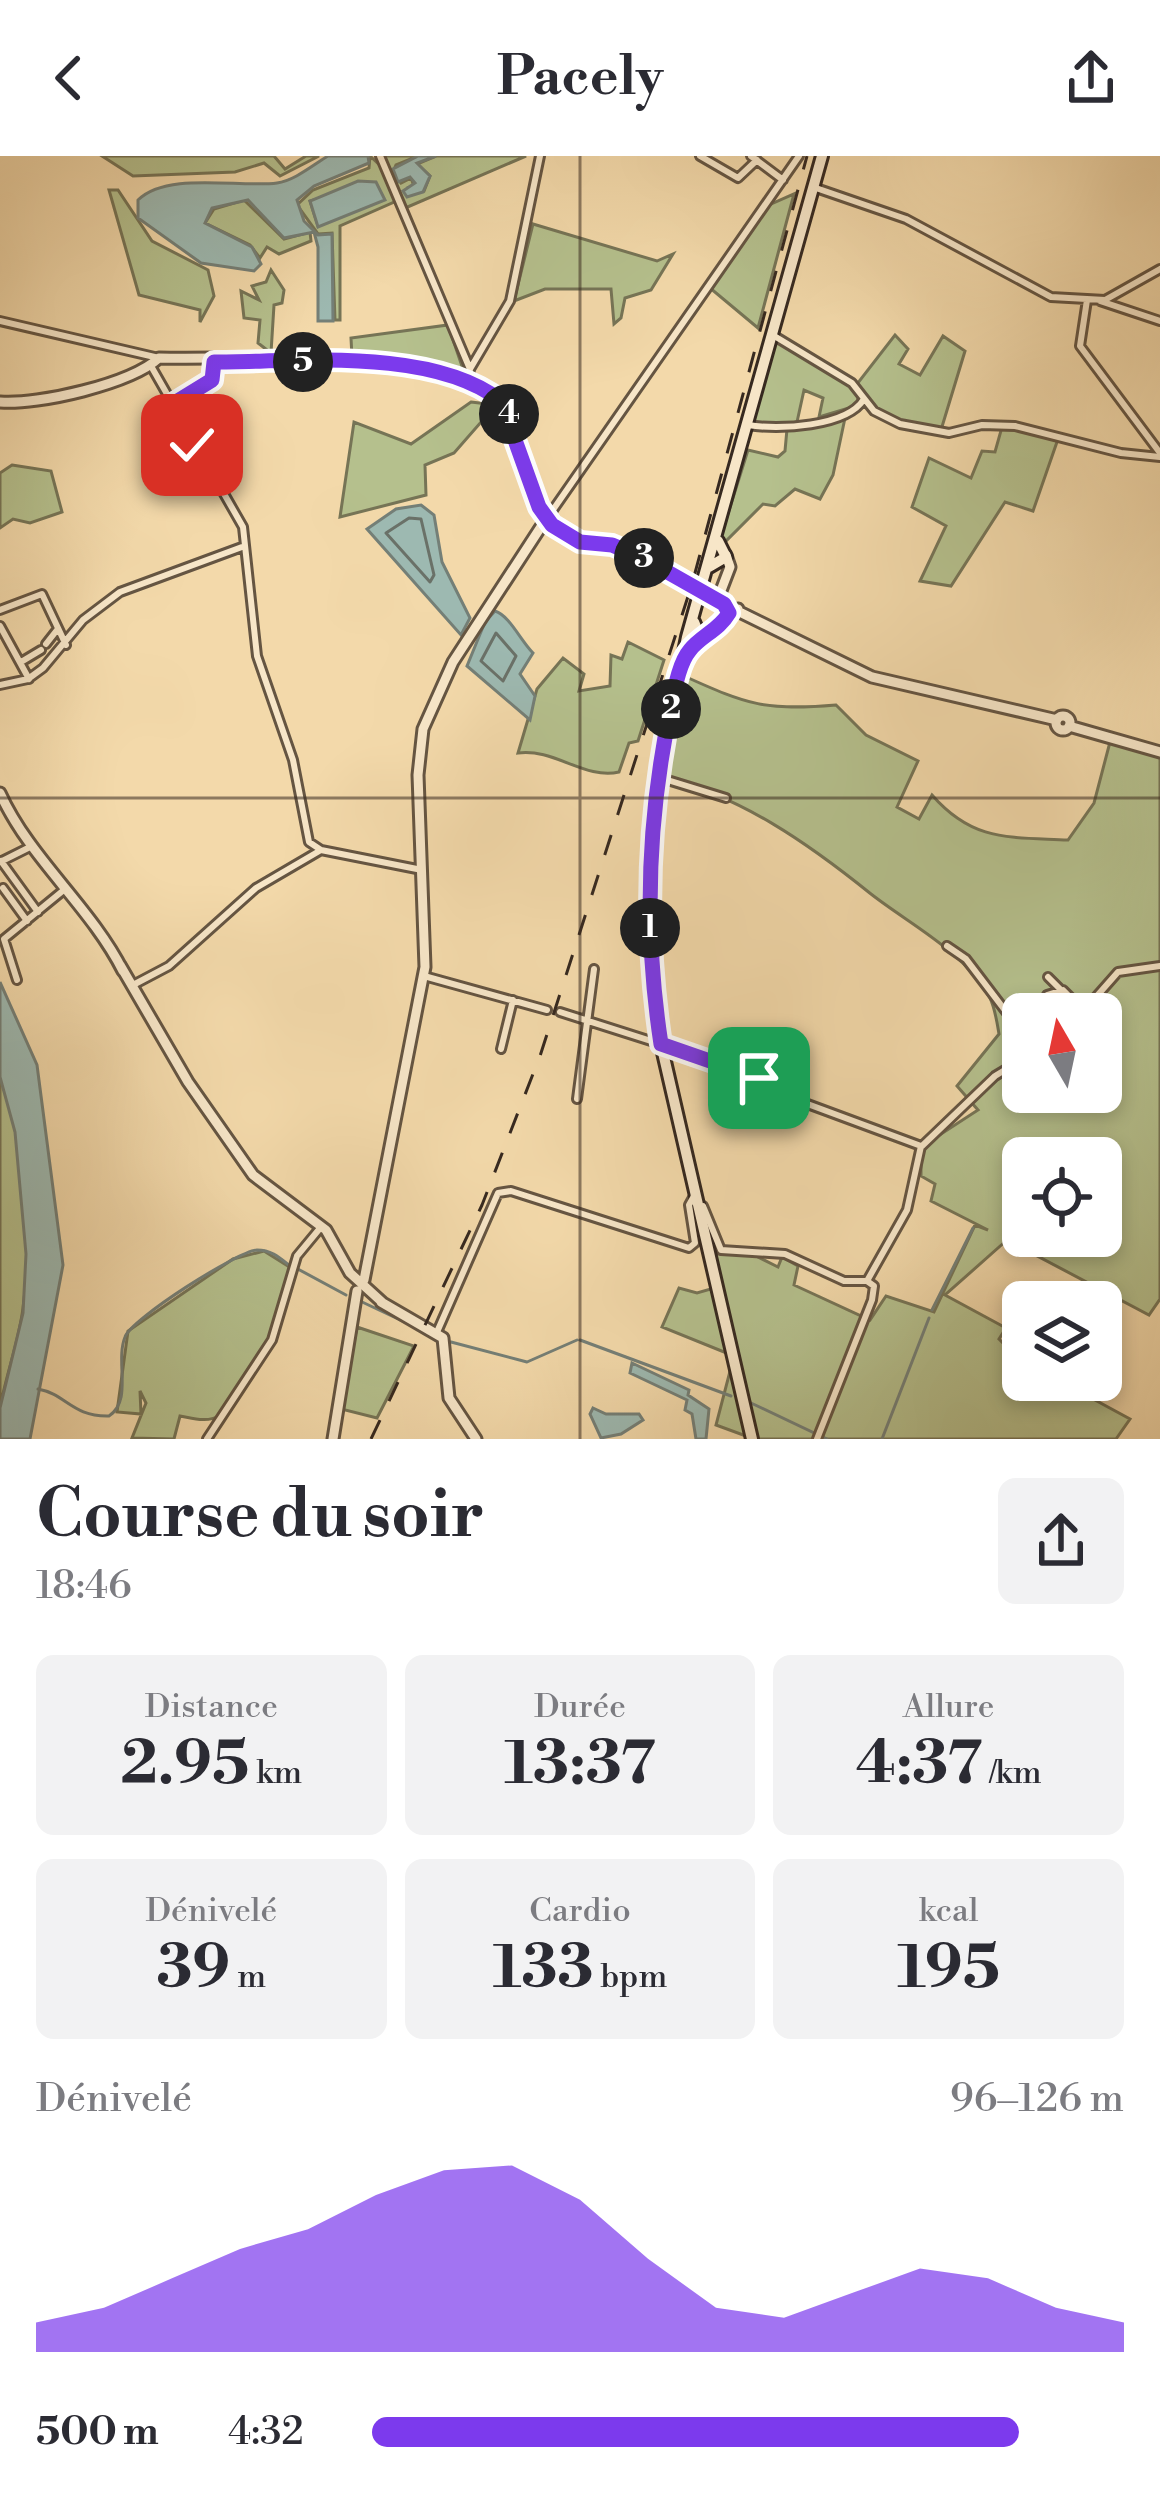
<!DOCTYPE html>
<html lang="fr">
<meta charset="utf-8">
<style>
:root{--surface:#fff;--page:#f2f2f3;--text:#2b2b33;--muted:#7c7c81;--accent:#7c3aed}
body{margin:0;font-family:"Libre Bodoni",serif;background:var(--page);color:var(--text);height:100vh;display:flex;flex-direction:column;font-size:45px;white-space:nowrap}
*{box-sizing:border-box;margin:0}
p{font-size:39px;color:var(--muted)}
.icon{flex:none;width:66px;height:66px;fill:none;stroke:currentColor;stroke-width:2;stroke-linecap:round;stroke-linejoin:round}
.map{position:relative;height:1283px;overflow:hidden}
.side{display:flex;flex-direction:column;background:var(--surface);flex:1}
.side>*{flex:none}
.needle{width:78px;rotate:351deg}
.controls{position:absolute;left:1002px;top:837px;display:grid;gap:24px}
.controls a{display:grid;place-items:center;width:120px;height:120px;border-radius:18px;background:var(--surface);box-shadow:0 6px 18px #0003;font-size:60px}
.pin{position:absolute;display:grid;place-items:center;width:102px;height:102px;color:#fff;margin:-51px;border-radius:24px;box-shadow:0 6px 18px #0006}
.km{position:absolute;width:60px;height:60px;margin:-30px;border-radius:50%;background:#222;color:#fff;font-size:33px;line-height:60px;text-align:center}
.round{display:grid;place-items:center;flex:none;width:126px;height:126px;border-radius:18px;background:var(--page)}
.head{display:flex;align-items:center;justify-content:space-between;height:204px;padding:0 36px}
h1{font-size:66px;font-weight:700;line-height:90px}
.figures{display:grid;grid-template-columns:repeat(3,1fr);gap:18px;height:204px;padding:12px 36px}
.figures div{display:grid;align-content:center;border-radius:18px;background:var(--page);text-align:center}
.figures b{font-size:60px;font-weight:700}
.figures small{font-size:33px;font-weight:400}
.figures p{font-size:33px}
.chart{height:336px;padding:24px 36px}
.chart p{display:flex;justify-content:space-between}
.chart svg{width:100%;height:216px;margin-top:12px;fill:var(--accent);opacity:.7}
ul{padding:0 36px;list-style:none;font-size:39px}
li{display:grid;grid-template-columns:192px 144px 1fr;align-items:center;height:90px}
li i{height:30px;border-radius:15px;background:var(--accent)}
header{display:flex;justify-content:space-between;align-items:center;height:156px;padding:0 36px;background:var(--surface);font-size:54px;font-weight:700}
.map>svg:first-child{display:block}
.green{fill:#b5c08d;stroke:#767456;stroke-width:3;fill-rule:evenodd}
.water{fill:#9db9b1;stroke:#747f77;stroke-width:3}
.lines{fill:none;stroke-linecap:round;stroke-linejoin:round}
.shore{stroke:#6a7168;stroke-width:3}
.stream{stroke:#747f77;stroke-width:3}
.minor-casing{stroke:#655542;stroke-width:12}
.tertiary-casing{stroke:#655542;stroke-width:15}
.secondary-casing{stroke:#362920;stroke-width:16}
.minor{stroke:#f7e6c8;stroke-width:6}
.tertiary{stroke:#f7e6c8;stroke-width:9}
.secondary{stroke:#f7e6c8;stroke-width:10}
.rail{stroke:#362920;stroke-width:3;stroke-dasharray:21 21;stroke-linecap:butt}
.tertiary-bridge-casing{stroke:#655542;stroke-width:15;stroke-linecap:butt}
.tertiary-bridge{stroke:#f7e6c8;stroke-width:9}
.route-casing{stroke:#fff;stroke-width:24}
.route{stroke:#7c3aed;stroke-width:15}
.grid{fill:none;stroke:#362920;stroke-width:3;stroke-opacity:0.55}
</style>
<header><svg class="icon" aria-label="back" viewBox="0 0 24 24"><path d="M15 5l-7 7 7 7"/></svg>Pacely<svg class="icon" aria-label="share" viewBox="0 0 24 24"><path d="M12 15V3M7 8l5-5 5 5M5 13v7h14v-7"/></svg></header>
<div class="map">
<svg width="1160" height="1283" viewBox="0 0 1160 1283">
<rect width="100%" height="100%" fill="#f3d9aa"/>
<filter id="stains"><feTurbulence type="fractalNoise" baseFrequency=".00167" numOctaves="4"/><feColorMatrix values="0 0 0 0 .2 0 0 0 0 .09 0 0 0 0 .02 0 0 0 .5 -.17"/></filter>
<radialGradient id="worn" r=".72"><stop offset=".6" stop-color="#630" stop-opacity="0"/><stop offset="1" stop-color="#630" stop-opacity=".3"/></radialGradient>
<path class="green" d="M102,0H274L285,13L306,0H319L280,20L264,7L235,16L133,20Z
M370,0L385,14L380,0H418L396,9L393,16L401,27L411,22L414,30L407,32L424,35L430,20L417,8L436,0H526L403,53L399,44L340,70V164H335L332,77L318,78L297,49L313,34L369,12ZM376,27L318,70L310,45Z
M109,34H118L152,85L208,114L214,140L200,166V154L139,139Z
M794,38L758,172L710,132L769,49Z
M244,44L284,83L310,76L311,85L279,98L267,91L260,102L250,89L205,67L214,53Z
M533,68L657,105L673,98L651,134L625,142L621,162L614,168L611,133H545L514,145Z
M271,114L284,134L282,147L274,149L271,197L258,187L260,164L244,162L241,135L259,144L252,130L266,126Z
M448,169L465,219L403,202L352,201L351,182Z
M895,179L908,193L899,208L920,219L943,180L965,195L941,274C898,266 881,265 857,228Z
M773,183L856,232L859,249L819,261L823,242L804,234L797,266L771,271L752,266Z
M471,246L496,249L454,297L425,309L426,339L340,361L354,266L411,288Z
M845,262L833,319L820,343L795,333L775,350L763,348L724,387L721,380L748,294L778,301L785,295L787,273Z
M1002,271L1058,283L1033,355L1005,346L951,430L920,425L946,370L912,351L929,302L971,322L982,295L995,296Z
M12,309L51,315L62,356L30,367L13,363L0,372V317Z
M628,486L664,504L638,585L629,587L619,616C585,624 554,592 518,597L537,533L563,502L584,518L579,535L610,530L611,499L622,503Z
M684,520C748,549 766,555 836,549L866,579L918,605L897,651L919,663L932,639C973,686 1009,681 1068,684L1094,647L1110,586L1160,601V1143L1149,1159L1007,1084L945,1139L1006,1172L999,1183L1023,1207V1224H1058L1130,1263L1116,1283H754L716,1269L734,1200L662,1171L679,1132L697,1137L718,1131L712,1095H746L778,1111L782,1101L798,1110L794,1129L870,1164L886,1140L934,1156L975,1069L988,1074L931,1045L935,1028L921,1020V991L978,954L957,930L999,878C997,866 995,852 990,842C963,794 912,770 871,738C809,688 741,640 662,621ZM1023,858H1101V936H1023ZM1023,1002H1101V1080H1023Z
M0,921C25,991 33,1079 23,1152C19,1185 6,1219 0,1252Z
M264,1095L291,1112C280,1151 255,1237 219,1260C207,1267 192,1262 180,1260L174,1283L132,1282L146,1247L140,1235L141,1258L117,1256L128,1175L233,1103Z
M357,1171L414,1190L377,1262L341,1253Z"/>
<path class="water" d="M328,0H368L369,7L314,30L297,44L304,65L318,79L332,78L333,165H318V91L314,76L284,82L248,44L212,52L205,67L252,91L261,108L254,115L201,107L138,62V44C167,15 240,32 277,27C294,25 313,9 328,0Z
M418,0H436L417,7L430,20L423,36L407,41L403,35L415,27L410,21L398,26L393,13Z
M358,25L376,26L385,44L318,71L310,45Z
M421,349L434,359L442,406L470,462L461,479L367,373L396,353Z
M495,455C510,460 520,484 533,497L520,518L535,540L530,564L467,510L485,466Z
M0,826L37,909L63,1109L30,1283H0V1252L23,1157L26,1098L15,976L0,921Z
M632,1207L689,1234L688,1239L709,1253L706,1283H696L692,1258L685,1254L687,1244L630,1217Z
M593,1252L606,1258H639L643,1264L621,1278L601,1282L590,1258Z"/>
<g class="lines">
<path class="shore" d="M409,362L421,363L434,419L430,426L386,377Z
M496,477L516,500L503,525L481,505Z"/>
<path class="stream" d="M296,1112L346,1139
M360,1145L413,1170
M932,1154L973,1072
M580,1184L731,1240
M451,1186L527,1206L577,1184
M38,1233C66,1238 72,1261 109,1260C133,1244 115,1206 125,1181C131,1163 238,1095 257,1094C272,1094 280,1102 290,1110
M751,1247L827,1283
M882,1283L929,1162"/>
<defs>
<path id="minor" d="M380,0L470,213L468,227
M700,0L738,22L757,4
M751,0L783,24
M813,31L906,63L1051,141L1105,144L1160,113
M1087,144L1080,190L1160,297
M1100,145L1160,165
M0,165L159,202
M771,178L852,227L874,255L900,268L949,277L982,269L1015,270L1121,297L1160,301
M151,210L243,371L257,500L293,604L309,686L321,694
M470,213L510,145L540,0
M173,247L212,224L214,206
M748,269C778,274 847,271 864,243
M548,361L799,0
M0,454L42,438L66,489
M0,470L29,523
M46,488L57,474
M21,506L41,494
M0,529L28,523L43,512L83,464L120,436L242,391
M661,622L726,642
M1,705L38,756
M0,706L32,690
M3,732L27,765
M947,790L966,803L1023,878
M424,820L547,854
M1048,821L1060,833
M17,824L4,783L65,733
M133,829L169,810L256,732L321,694L422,714
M1047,839L1063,834L1084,855
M560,856L739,913L794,943L921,990
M1081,858L1118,816L1160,810
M501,893L513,844
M577,943L594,813
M922,990L995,920L1023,903
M703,1050L721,1094L785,1098L844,1125H867
M867,1125L907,1054L921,990
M437,1176L498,1037L511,1035L689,1092L695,1087L689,1049L694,1040
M207,1283L272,1184L297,1100L321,1071
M817,1283L872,1144L874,1130L867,1125"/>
<path id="tertiary" d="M0,246C39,249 130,228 159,202C246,204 433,191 501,245L546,363L580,386L635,398L685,429
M707,440L872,521L1057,564
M717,445L730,411L726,399
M701,483L738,453
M1056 567a7 7 0 1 1 14 0a7 7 0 1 1-14 0Z
M1069,570L1160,596
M0,637C30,703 90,750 123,815
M120,809L188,926L253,1019L326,1074L350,1117L383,1147
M364,1124L425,811L418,619L423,573L453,506L546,363
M381,1146L443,1182L449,1242L476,1283
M333,1283L357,1135"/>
<path id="secondary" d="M709,411L726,401L718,385
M688,497L701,483L694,466
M752,1283L661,888L651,802V700L660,612L687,481L822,0"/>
</defs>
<use href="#minor" class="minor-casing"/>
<use href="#tertiary" class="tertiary-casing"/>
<use href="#secondary" class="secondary-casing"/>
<use href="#minor" class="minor"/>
<use href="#tertiary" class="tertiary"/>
<use href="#secondary" class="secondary"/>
<path class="rail" d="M371,1283L482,1049L540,900L692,428L807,0"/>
<defs>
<path id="tertiary-bridge" d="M685,429L707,440"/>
</defs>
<use href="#tertiary-bridge" class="tertiary-bridge-casing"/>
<use href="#tertiary-bridge" class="tertiary-bridge"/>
</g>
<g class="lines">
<defs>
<path id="route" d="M192,289L173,248L212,224L214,206C297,206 432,191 501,245L539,351L552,369L580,386L612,389L641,401L724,448L729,457C719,474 701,480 690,494C678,508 674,538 670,556C647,666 644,777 661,888L759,922"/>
</defs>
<use href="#route" class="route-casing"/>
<use href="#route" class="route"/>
</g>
<path class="grid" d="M580,0V1283M0,642H1160"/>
<rect width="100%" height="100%" filter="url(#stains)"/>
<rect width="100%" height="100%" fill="url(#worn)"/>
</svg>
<div class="controls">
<a><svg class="needle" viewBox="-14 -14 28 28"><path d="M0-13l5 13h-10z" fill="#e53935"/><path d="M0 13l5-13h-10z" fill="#7c7c81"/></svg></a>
<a><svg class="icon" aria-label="locate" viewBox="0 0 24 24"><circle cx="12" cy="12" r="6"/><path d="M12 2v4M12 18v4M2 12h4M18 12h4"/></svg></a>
<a><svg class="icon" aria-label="layers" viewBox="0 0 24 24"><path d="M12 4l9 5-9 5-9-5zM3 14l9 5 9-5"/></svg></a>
</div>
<div class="pin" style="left:759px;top:922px;background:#1e9e55"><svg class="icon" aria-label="arrive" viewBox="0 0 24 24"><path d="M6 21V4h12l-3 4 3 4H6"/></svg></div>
<div class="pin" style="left:192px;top:289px;background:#d93025"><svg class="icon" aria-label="check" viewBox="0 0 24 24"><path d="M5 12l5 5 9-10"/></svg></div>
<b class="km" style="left:650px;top:772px">1</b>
<b class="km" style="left:671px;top:553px">2</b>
<b class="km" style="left:644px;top:402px">3</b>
<b class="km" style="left:509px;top:258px">4</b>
<b class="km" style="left:303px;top:206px">5</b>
</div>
<section class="side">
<div class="head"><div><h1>Course du soir</h1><p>18:46</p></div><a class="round"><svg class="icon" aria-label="share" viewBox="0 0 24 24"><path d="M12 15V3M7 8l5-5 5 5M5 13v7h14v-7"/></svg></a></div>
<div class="figures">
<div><p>Distance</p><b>2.95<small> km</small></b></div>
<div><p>Durée</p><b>13:37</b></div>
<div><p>Allure</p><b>4:37<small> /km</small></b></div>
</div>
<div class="figures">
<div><p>Dénivelé</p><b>39<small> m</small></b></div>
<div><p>Cardio</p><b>133<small> bpm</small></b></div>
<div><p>kcal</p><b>195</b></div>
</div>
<div class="chart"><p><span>Dénivelé</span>96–126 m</p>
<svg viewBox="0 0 160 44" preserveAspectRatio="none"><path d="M0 44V38L10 35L20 29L30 23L40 19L50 12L60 7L70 6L80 13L90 25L100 35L110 37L120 32L130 27L140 29L150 35L160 38V44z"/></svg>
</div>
<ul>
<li><b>500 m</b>4:32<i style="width:86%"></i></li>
</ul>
</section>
